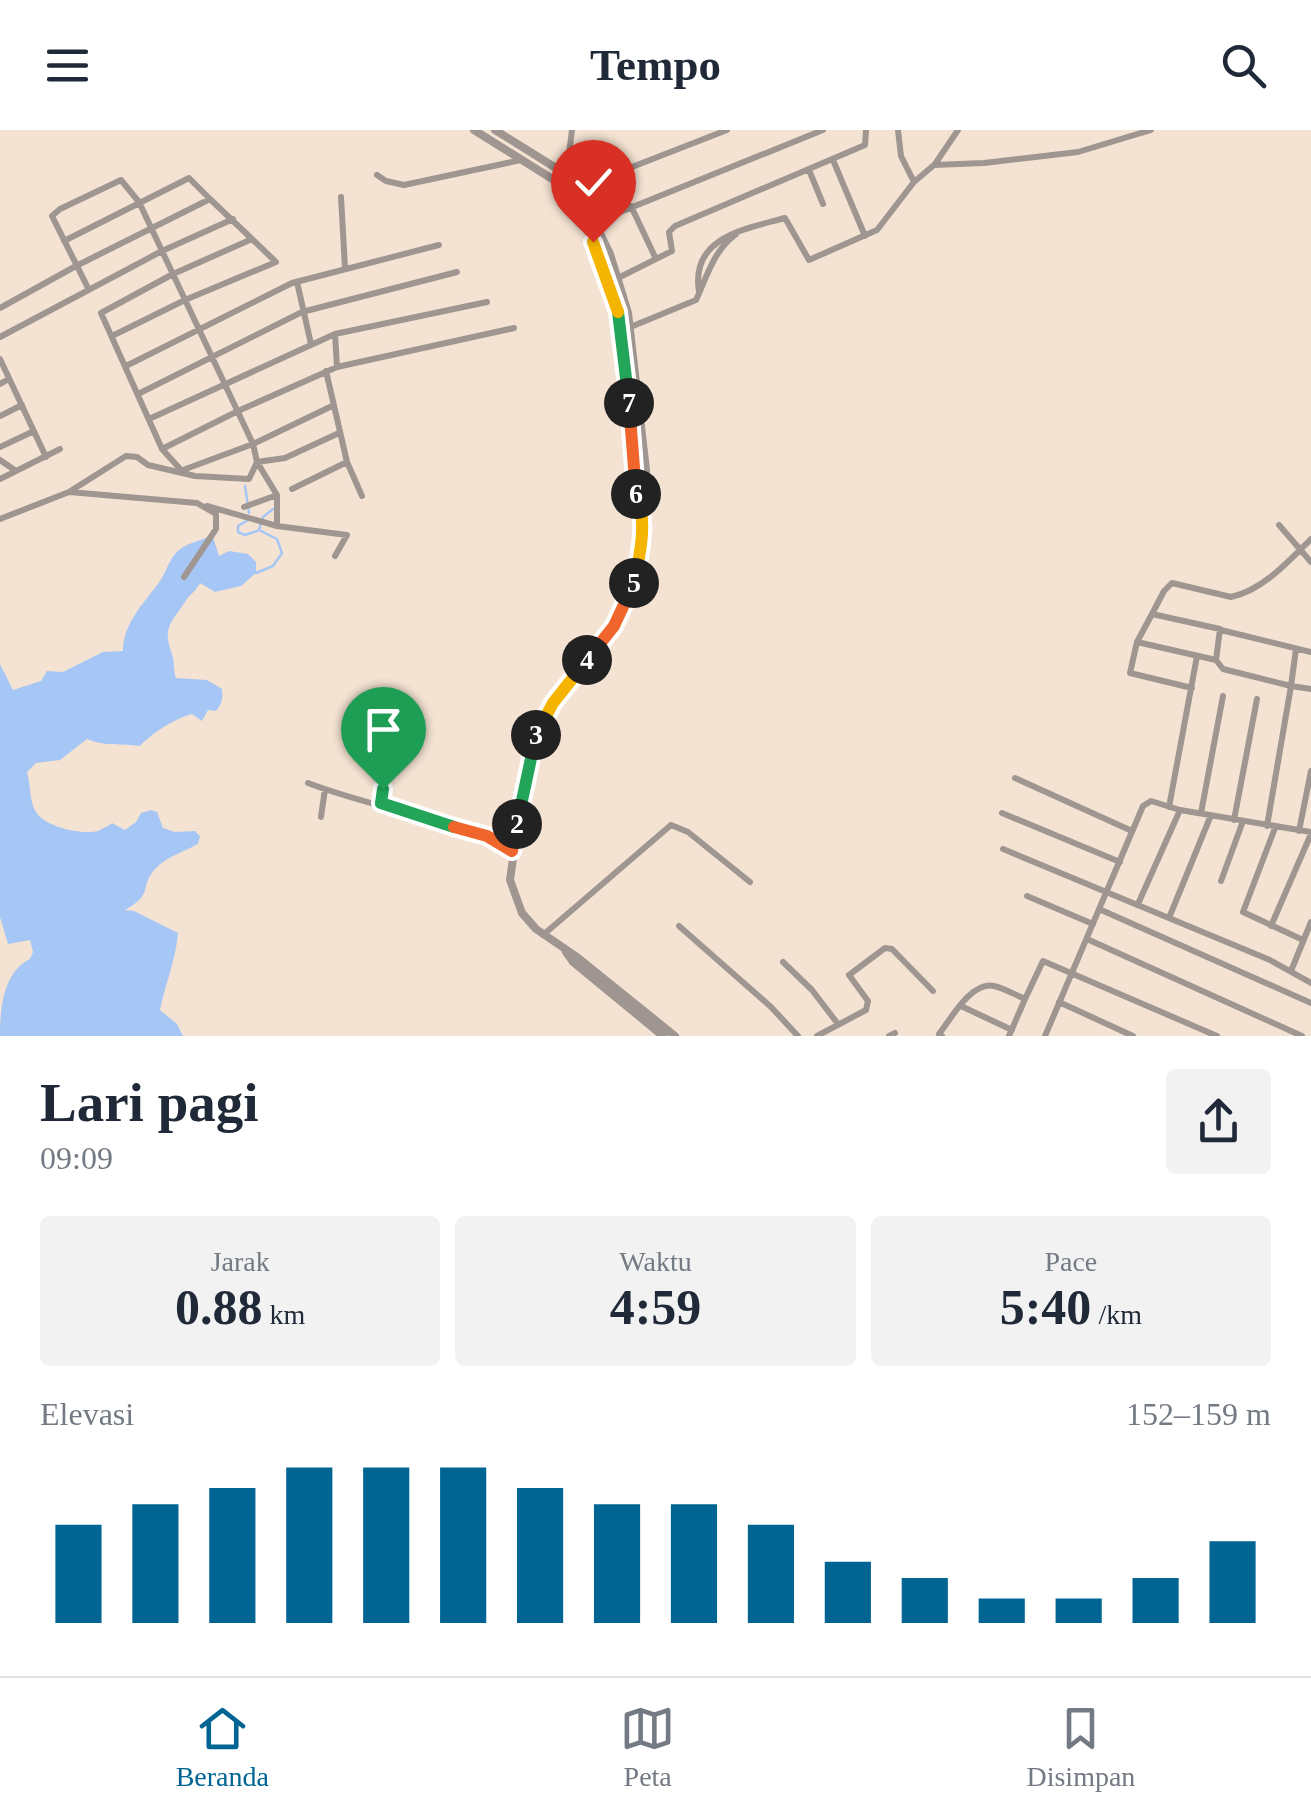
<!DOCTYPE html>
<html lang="id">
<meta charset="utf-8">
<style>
:root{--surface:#fff;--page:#f2f2f3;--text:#1f2937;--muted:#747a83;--line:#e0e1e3;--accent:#016594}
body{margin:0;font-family:"Times New Roman",serif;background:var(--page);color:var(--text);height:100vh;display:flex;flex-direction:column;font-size:38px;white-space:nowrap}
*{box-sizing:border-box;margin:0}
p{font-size:32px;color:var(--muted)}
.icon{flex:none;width:55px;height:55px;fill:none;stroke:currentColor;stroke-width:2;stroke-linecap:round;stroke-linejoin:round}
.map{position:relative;height:906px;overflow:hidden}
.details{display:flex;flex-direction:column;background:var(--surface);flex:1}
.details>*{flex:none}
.pin{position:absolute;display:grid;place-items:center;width:85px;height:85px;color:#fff;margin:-102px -42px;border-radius:50% 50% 50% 0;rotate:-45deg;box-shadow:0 0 10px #0007}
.pin .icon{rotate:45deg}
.km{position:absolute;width:50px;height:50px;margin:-25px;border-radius:50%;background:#222;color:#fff;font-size:28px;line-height:50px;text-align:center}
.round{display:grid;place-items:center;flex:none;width:105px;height:105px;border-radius:10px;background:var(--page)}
.headline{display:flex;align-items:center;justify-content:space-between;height:170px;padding:0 40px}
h1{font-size:55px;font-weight:800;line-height:75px}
.metrics{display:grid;grid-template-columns:repeat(3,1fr);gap:15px;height:170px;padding:10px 40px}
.metrics div{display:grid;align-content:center;border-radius:10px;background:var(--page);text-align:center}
.metrics b{font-size:50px;font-weight:800}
.metrics small{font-size:28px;font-weight:400}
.metrics p{font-size:28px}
.chart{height:280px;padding:20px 40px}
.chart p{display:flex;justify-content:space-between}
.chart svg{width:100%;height:180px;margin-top:10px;stroke:var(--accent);stroke-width:6}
header{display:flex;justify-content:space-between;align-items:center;height:130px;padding:0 40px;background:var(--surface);font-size:45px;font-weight:800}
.menu{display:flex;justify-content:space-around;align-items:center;height:140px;border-top:2px solid var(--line);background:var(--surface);font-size:28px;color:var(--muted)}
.menu a{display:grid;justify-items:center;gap:5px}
.menu .current{color:var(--accent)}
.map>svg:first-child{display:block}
.water{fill:#a6c6f5}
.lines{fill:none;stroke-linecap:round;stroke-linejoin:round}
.stream{stroke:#a6c6f5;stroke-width:2.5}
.minor{stroke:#9f9591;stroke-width:6}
.tertiary{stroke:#9f9591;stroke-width:8}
.split-1-casing{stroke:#fff;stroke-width:20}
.split-2-casing{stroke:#fff;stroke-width:20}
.split-3-casing{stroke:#fff;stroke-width:20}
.split-4-casing{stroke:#fff;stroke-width:20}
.split-5-casing{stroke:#fff;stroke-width:20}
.split-6-casing{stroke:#fff;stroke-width:20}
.split-7-casing{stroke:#fff;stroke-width:20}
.split-8-casing{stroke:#fff;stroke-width:20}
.split-9-casing{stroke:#fff;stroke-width:20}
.split-1{stroke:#22a559;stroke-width:12}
.split-2{stroke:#f0652b;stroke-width:12}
.split-3{stroke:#22a559;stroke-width:12}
.split-4{stroke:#f5b400;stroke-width:12}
.split-5{stroke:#f0652b;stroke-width:12}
.split-6{stroke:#f5b400;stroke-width:12}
.split-7{stroke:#f0652b;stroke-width:12}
.split-8{stroke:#22a559;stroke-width:12}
.split-9{stroke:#f5b400;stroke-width:12}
</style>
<header><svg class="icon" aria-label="menu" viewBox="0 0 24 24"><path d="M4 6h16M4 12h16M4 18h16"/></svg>Tempo<svg class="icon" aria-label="search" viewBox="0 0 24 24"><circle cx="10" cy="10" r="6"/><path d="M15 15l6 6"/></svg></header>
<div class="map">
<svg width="1311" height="906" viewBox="0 0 1311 906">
<rect width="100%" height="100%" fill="#f4e3d2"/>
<path class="water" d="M208,407H213L219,426L229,421L248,424L256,432V443L241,456L215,462L200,453C195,463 190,463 185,472C171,493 162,498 172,524C175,532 173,540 176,548L207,550L222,559C223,568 222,574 216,581L208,580L202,591L192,584C174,589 152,603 140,616C121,613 105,617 87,609L60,630L36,633L27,642C31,655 29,671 36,682C45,697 82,705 98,701C100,700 110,695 112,693L125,700L136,692L141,683L151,680L157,682L163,698L175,702L195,701L200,706L198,714C184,722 167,726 155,739C138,759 155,763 125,780L134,781L178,803C176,829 165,855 160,880L177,894L183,906H0C0,879 3,842 30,829L33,822L30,810L8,814L0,787V534L13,560L41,551L47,541L63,542L103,522L123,521C123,494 143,474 158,454C166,444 169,428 179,420C186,414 199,411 208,407Z"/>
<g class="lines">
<path class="stream" d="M245,356L249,383
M248,390L238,396V402L245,405L257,401
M256,443L273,436L282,423L277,409L259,400L263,387L273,379"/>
<path class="minor" d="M898,0L901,26L914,52
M833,30L865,106
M935,34L958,0
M809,40L823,74
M377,45L386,51L404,55L521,30
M566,48L572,0
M578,58L727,0
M341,67L345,138
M631,76L656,129
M593,93L823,0
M64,111L189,48L210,69
M618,148L672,121L669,102L675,96L865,15L866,0
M297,152L311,214
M89,160L52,86L60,79L121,50L139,72L253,314L257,332L277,365V396
M699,162C690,107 745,99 785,88L809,130L877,100L914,52L934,35L984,33L1078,22L1151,0
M0,178L76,136L210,69L252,109L173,144L101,183L162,319L181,340
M628,198L696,170C707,147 713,121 736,104
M335,204L337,237
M112,206L185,170L276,132L252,109
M0,207L162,121L233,89
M0,229L46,327
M126,236L292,153L439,115
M0,254L9,249
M138,264L302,182L457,142
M0,286L22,275
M149,289L335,204L487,172
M0,317L34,301
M162,319L238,281L337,237L514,198
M0,330L16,341
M347,332L362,366
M183,340L253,314L332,276
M0,349L60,319
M292,359L347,332L326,241
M69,362L126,326L137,327L148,335L195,346L249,349L257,332L285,328L339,303
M207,376L277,396L347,405L335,426
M244,377L277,365
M0,389L69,362L197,373L216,384V399L184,447
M1279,395L1311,432
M1152,484L1164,461L1172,453L1231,467C1263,460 1289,431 1311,409
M1221,500L1311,522
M1137,512L1216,530L1223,539L1291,556L1296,519
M1192,558L1130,543L1137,512L1152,484L1220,499L1216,530
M1015,648L1132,701
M308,653C350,669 395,679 438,692C465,700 489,705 513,721
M381,673L386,627
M1169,677L1197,526
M1002,683L1120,732
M1201,683L1223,566
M321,687L325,659
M1234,690L1257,569
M1267,696L1291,556L1311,559
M1275,698L1243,782L1303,810
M1299,701L1311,641
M1003,719L1270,830L1311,853
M1221,751L1243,691
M1027,766L1093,794
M1138,774L1180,680
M1099,779L1311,873
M1169,788L1211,685
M679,796L771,877L798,906
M1271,796L1311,704
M543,805L671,695L688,702L750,752
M1087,809L1302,906
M783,832L812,860L838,894
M1291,841L1311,792
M1059,872L1133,906
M961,876L1012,900
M817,906L866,880L868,871L849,845L885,818L892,819L933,861
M889,906L895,903
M942,906L939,904C951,889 971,851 994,856C1004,858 1015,865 1025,869L1043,831L1217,906
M1009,906L1025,869
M1045,906L1143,676L1151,671L1180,680L1311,702"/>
<path class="tertiary" d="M474,0L562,55L574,71L601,128L619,185L634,316L636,365L642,375
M495,0L556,38L578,58L610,124L628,183L646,340L647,366L642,375L635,451L626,476L553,573L537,603L518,693L510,750L522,783L536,799L577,827L675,906
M566,822L573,832L663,906"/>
</g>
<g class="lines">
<defs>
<path id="split-1" d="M383,659L381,673L454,697"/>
<path id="split-2" d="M454,697L487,706L512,721L517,694"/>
<path id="split-3" d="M517,694L536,605"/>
<path id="split-4" d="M536,605L553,573L587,530"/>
<path id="split-5" d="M587,530L614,496L634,453"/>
<path id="split-6" d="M634,453C640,425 648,389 636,364"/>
<path id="split-7" d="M629,273L636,364"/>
<path id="split-8" d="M618,182L629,273"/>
<path id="split-9" d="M593,112L618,182"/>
</defs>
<use href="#split-1" class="split-1-casing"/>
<use href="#split-2" class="split-2-casing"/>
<use href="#split-3" class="split-3-casing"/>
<use href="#split-4" class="split-4-casing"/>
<use href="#split-5" class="split-5-casing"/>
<use href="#split-6" class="split-6-casing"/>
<use href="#split-7" class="split-7-casing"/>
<use href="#split-8" class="split-8-casing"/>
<use href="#split-9" class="split-9-casing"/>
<use href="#split-1" class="split-1"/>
<use href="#split-2" class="split-2"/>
<use href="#split-3" class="split-3"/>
<use href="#split-4" class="split-4"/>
<use href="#split-5" class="split-5"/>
<use href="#split-6" class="split-6"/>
<use href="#split-7" class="split-7"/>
<use href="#split-8" class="split-8"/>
<use href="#split-9" class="split-9"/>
</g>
</svg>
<div class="pin" style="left:383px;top:659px;background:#1e9e55"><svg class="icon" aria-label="arrive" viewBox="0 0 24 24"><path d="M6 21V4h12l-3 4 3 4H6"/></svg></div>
<div class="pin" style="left:593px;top:112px;background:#d93025"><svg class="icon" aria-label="check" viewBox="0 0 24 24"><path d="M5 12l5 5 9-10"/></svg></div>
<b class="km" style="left:517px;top:694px">2</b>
<b class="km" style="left:536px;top:605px">3</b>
<b class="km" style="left:587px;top:530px">4</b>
<b class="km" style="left:634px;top:453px">5</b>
<b class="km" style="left:636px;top:364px">6</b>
<b class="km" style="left:629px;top:273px">7</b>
</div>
<section class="details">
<div class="headline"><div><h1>Lari pagi</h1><p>09:09</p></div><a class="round"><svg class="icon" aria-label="share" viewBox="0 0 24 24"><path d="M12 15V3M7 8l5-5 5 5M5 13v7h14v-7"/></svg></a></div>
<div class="metrics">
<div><p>Jarak</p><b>0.88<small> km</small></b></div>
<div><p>Waktu</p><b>4:59</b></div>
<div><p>Pace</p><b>5:40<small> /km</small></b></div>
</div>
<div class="chart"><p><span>Elevasi</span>152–159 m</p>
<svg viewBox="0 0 160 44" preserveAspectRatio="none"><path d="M5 44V20M15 44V15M25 44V11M35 44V6M45 44V6M55 44V6M65 44V11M75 44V15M85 44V15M95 44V20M105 44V29M115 44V33M125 44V38M135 44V38M145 44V33M155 44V24"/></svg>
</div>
</section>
<nav class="menu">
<a class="current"><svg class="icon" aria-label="home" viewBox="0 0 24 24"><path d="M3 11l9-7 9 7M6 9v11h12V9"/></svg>Beranda</a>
<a><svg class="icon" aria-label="map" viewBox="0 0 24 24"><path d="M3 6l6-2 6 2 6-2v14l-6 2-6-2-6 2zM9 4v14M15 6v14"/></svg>Peta</a>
<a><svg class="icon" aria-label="saved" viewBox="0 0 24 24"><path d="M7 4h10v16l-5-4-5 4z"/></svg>Disimpan</a>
</nav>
